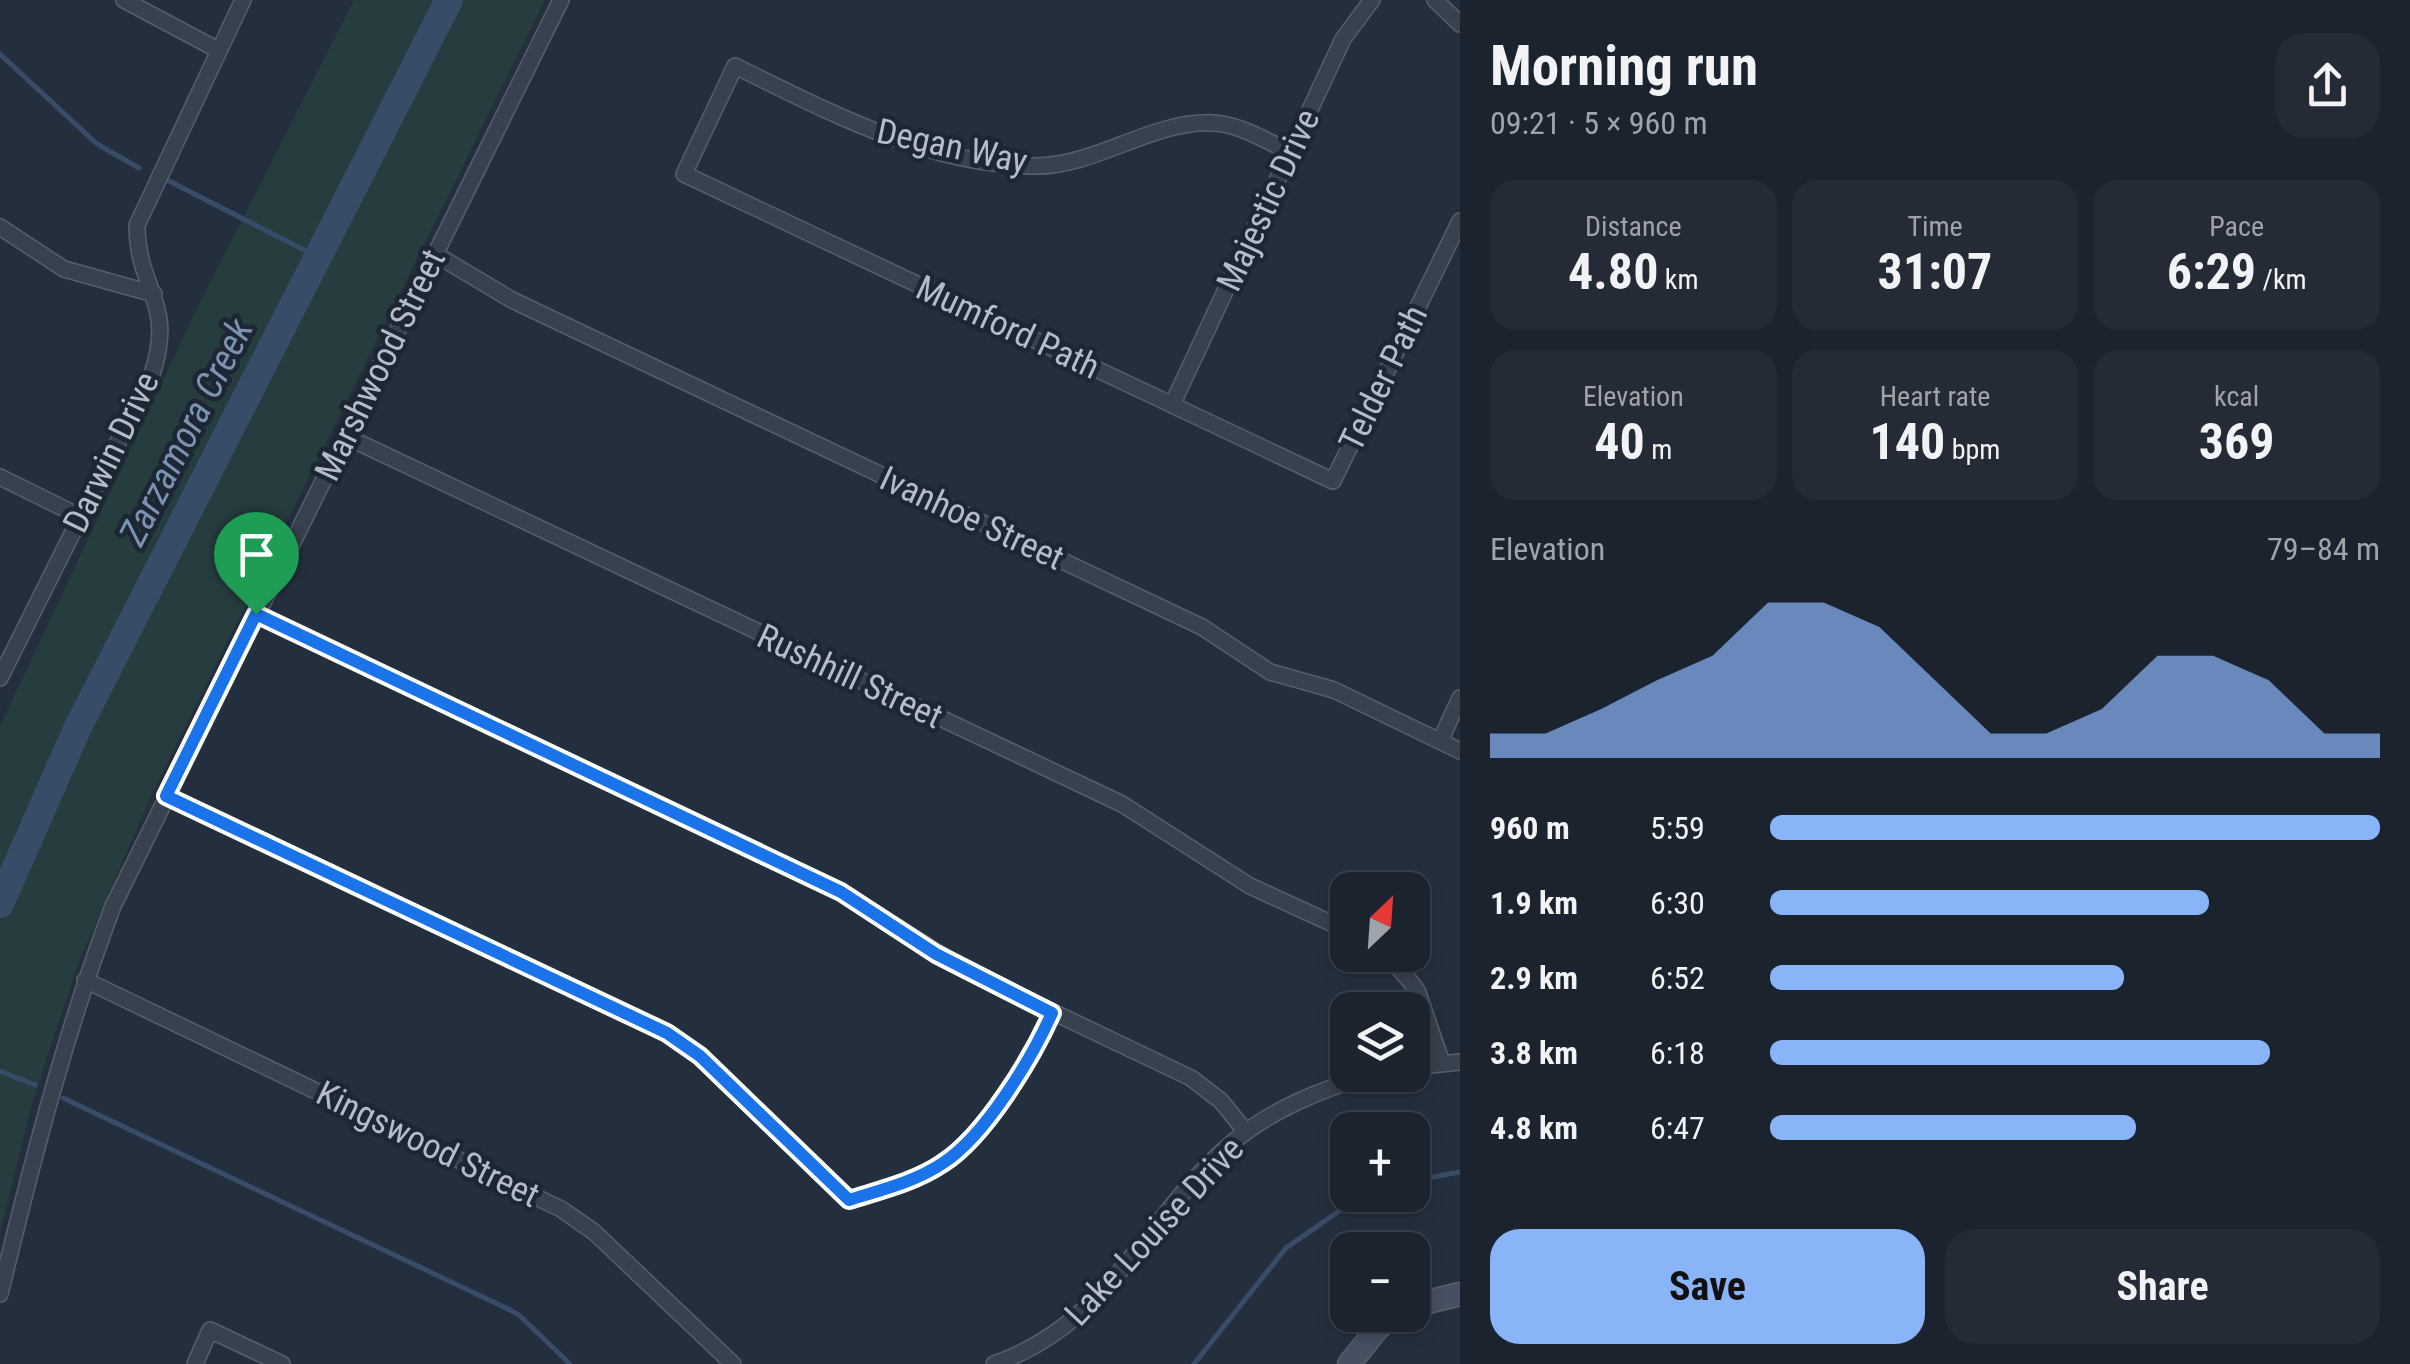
<!DOCTYPE html>
<meta charset="utf-8">
<style>
:root{--surface:#1b232e;--page:#242b36;--text:#f1f3f6;--muted:#a0a4aa;--line:#39404a;--accent:#8ab4f8}
body{margin:0;font-family:"Roboto Condensed",sans-serif;background:var(--page);color:var(--text);height:100vh;display:flex;flex-direction:column;font-size:38px;white-space:nowrap}
*{box-sizing:border-box;margin:0}
p{font-size:32px;color:var(--muted)}
.icon{flex:none;width:55px;height:55px;fill:none;stroke:currentColor;stroke-width:2;stroke-linecap:round;stroke-linejoin:round}
.map{position:relative;flex:1;overflow:hidden}
.sheet{display:flex;flex-direction:column;background:var(--surface);width:950px}
.sheet>*{flex:none}
.needle{width:65px;rotate:25deg}
.controls{position:absolute;left:1330px;top:872px;display:grid;gap:20px}
.controls a{display:grid;place-items:center;width:100px;height:100px;border-radius:20px;background:var(--surface);box-shadow:0 5px 15px #0003,0 0 0 2px var(--line);font-size:50px}
.pin{position:absolute;display:grid;place-items:center;width:85px;height:85px;color:#fff;margin:-102px -42px;border-radius:50% 50% 50% 0;rotate:-45deg;box-shadow:0 0 10px #0007}
.pin .icon{rotate:45deg}
.round{display:grid;place-items:center;flex:none;width:105px;height:105px;border-radius:30px;background:var(--page)}
.summary{display:flex;align-items:center;justify-content:space-between;height:170px;padding:0 30px}
h1{font-size:55px;font-weight:700;line-height:75px}
.figures{display:grid;grid-template-columns:repeat(3,1fr);gap:15px;height:170px;padding:10px 30px}
.figures div{display:grid;align-content:center;border-radius:25px;background:var(--page);text-align:center}
.figures b{font-size:50px;font-weight:700}
.figures small{font-size:28px;font-weight:400}
.figures p{font-size:28px}
.chart{height:280px;padding:20px 30px}
.chart p{display:flex;justify-content:space-between}
.chart svg{width:100%;height:180px;margin-top:10px;fill:var(--accent);opacity:.7}
.primary-button{display:flex;gap:20px;margin-top:auto;padding:20px 30px}
.primary-button a{flex:1;height:115px;border-radius:30px;background:var(--accent);color:#111;font-size:40px;font-weight:700;line-height:115px;text-align:center}
.primary-button a+a{background:var(--page);color:var(--text)}
ul{padding:0 30px;list-style:none;font-size:32px}
li{display:grid;grid-template-columns:160px 120px 1fr;align-items:center;height:75px}
li i{height:25px;border-radius:12px;background:var(--accent)}
main{display:flex;flex:1;min-height:0}
.map>svg:first-child{display:block}
.green{fill:#263c3f}
.lines{fill:none;stroke-linecap:round;stroke-linejoin:round}
.stream{stroke:#394c67;stroke-width:5}
.river{stroke:#394c67;stroke-width:28}
.street-casing{stroke:#565f6c;stroke-width:18}
.secondary-casing{stroke:#565f6c;stroke-width:25}
.street{stroke:#38414e;stroke-width:15}
.secondary{stroke:#465061;stroke-width:22}
.route-casing{stroke:#fff;stroke-width:20}
.route{stroke:#1a73e8;stroke-width:12}
.labels{text-anchor:middle;stroke-width:9;stroke-linejoin:round;paint-order:stroke}
.street-label{font-size:35px;fill:#b4bcc9;stroke:#1d2633}
.water-label{font-size:38px;font-style:italic;fill:#7c92b1;stroke:#1d2633}
</style>
<main>
<div class="map">
<svg width="1460" height="1364" viewBox="0 0 1460 1364">
<rect width="100%" height="100%" fill="#242f3e"/>
<path class="green" d="M354,0H545L151,796L78,964L32,1104L0,1233V726L198,306Z"/>
<g class="lines">
<path class="stream" d="M0,54L97,144L139,168
M169,181L316,256
M0,1071L35,1085
M63,1098L504,1307L519,1315L570,1364
M1412,1181L1460,1172
M1194,1364L1286,1248L1362,1195"/>
<path class="river" d="M0,904L77,729L449,0"/>
<defs>
<path id="street" d="M124,0L218,50
M1435,0L1460,24
M1290,152C1266,141 1240,124 1213,123C1153,120 1096,166 1036,166C929,166 829,112 735,66L684,174L1333,481L1460,221
M0,227L64,269L154,294
M435,254L512,300L1202,627L1270,672L1334,690L1460,751
M1172,405L1343,39L1372,0
M345,436L1122,804L1250,886L1348,931
M0,477L79,516
M256,614L841,892L967,971L1191,1078L1221,1101L1246,1132
M0,678L152,374C176,302 137,290 137,225L243,0
M1440,741L1460,698
M165,795L667,1033L700,1056L849,1200C873,1192 900,1186 923,1175C977,1149 1028,1067 1052,1013
M1388,955L1417,990L1442,1063
M85,980L561,1209L594,1232L733,1364
M1412,1067L1460,1062
M0,1294C32,1162 65,1033 113,906L561,0
M195,1364L210,1330L282,1364
M994,1364C1112,1323 1145,1216 1233,1142C1272,1109 1321,1090 1369,1075"/>
<path id="secondary" d="M1412,1306L1460,1294
M1349,1364L1379,1327L1396,1315"/>
</defs>
<use href="#street" class="street-casing"/>
<use href="#secondary" class="secondary-casing"/>
<use href="#street" class="street"/>
<use href="#secondary" class="secondary"/>
</g>
<g class="lines">
<defs>
<path id="route" d="M256,614L841,892L936,954L1052,1013C1032,1058 985,1136 943,1163C915,1182 881,1190 849,1200L700,1056L667,1033L166,796Z"/>
</defs>
<use href="#route" class="route-casing"/>
<use href="#route" class="route"/>
</g>
<g class="labels">
<g class="street-label">
<text transform="translate(952 146) rotate(12)" y="12">Degan Way</text>
<text transform="translate(1268 200) rotate(-65)" y="12">Majestic Drive</text>
<text transform="translate(1008 327) rotate(25)" y="12">Mumford Path</text>
<text transform="translate(380 365) rotate(-64)" y="12">Marshwood Street</text>
<text transform="translate(1383 378) rotate(-64)" y="12">Telder Path</text>
<text transform="translate(111 452) rotate(-64)" y="12">Darwin Drive</text>
<text transform="translate(972 518) rotate(25)" y="12">Ivanhoe Street</text>
<text transform="translate(850 676) rotate(25)" y="12">Rushhill Street</text>
<text transform="translate(428 1144) rotate(26)" y="12">Kingswood Street</text>
<text transform="translate(1154 1231) rotate(-47)" y="12">Lake Louise Drive</text>
</g>
<g class="water-label">
<text transform="translate(186 432) rotate(-63)" y="13">Zarzamora Creek</text>
</g>
</g>
</svg>
<div class="controls">
<a><svg class="needle" viewBox="-14 -14 28 28"><path d="M0-13l5 13h-10z" fill="#e53935"/><path d="M0 13l5-13h-10z" fill="#a0a4aa"/></svg></a>
<a><svg class="icon" aria-label="layers" viewBox="0 0 24 24"><path d="M12 4l9 5-9 5-9-5zM3 14l9 5 9-5"/></svg></a>
<a>+</a>
<a>−</a>
</div>
<div class="pin" style="left:256px;top:614px;background:#1e9e55"><svg class="icon" aria-label="arrive" viewBox="0 0 24 24"><path d="M6 21V4h12l-3 4 3 4H6"/></svg></div>
</div>
<section class="sheet">
<div class="summary"><div><h1>Morning run</h1><p>09:21 · 5 × 960 m</p></div><a class="round"><svg class="icon" aria-label="share" viewBox="0 0 24 24"><path d="M12 15V3M7 8l5-5 5 5M5 13v7h14v-7"/></svg></a></div>
<div class="figures">
<div><p>Distance</p><b>4.80<small> km</small></b></div>
<div><p>Time</p><b>31:07</b></div>
<div><p>Pace</p><b>6:29<small> /km</small></b></div>
</div>
<div class="figures">
<div><p>Elevation</p><b>40<small> m</small></b></div>
<div><p>Heart rate</p><b>140<small> bpm</small></b></div>
<div><p>kcal</p><b>369</b></div>
</div>
<div class="chart"><p><span>Elevation</span>79–84 m</p>
<svg viewBox="0 0 160 44" preserveAspectRatio="none"><path d="M0 44V38L10 38L20 32L30 25L40 19L50 6L60 6L70 12L80 25L90 38L100 38L110 32L120 19L130 19L140 25L150 38L160 38V44z"/></svg>
</div>
<ul>
<li><b>960 m</b>5:59<i style="width:100%"></i></li>
<li><b>1.9 km</b>6:30<i style="width:72%"></i></li>
<li><b>2.9 km</b>6:52<i style="width:58%"></i></li>
<li><b>3.8 km</b>6:18<i style="width:82%"></i></li>
<li><b>4.8 km</b>6:47<i style="width:60%"></i></li>
</ul>
<div class="primary-button"><a>Save</a><a>Share</a></div>
</section>
</main>
